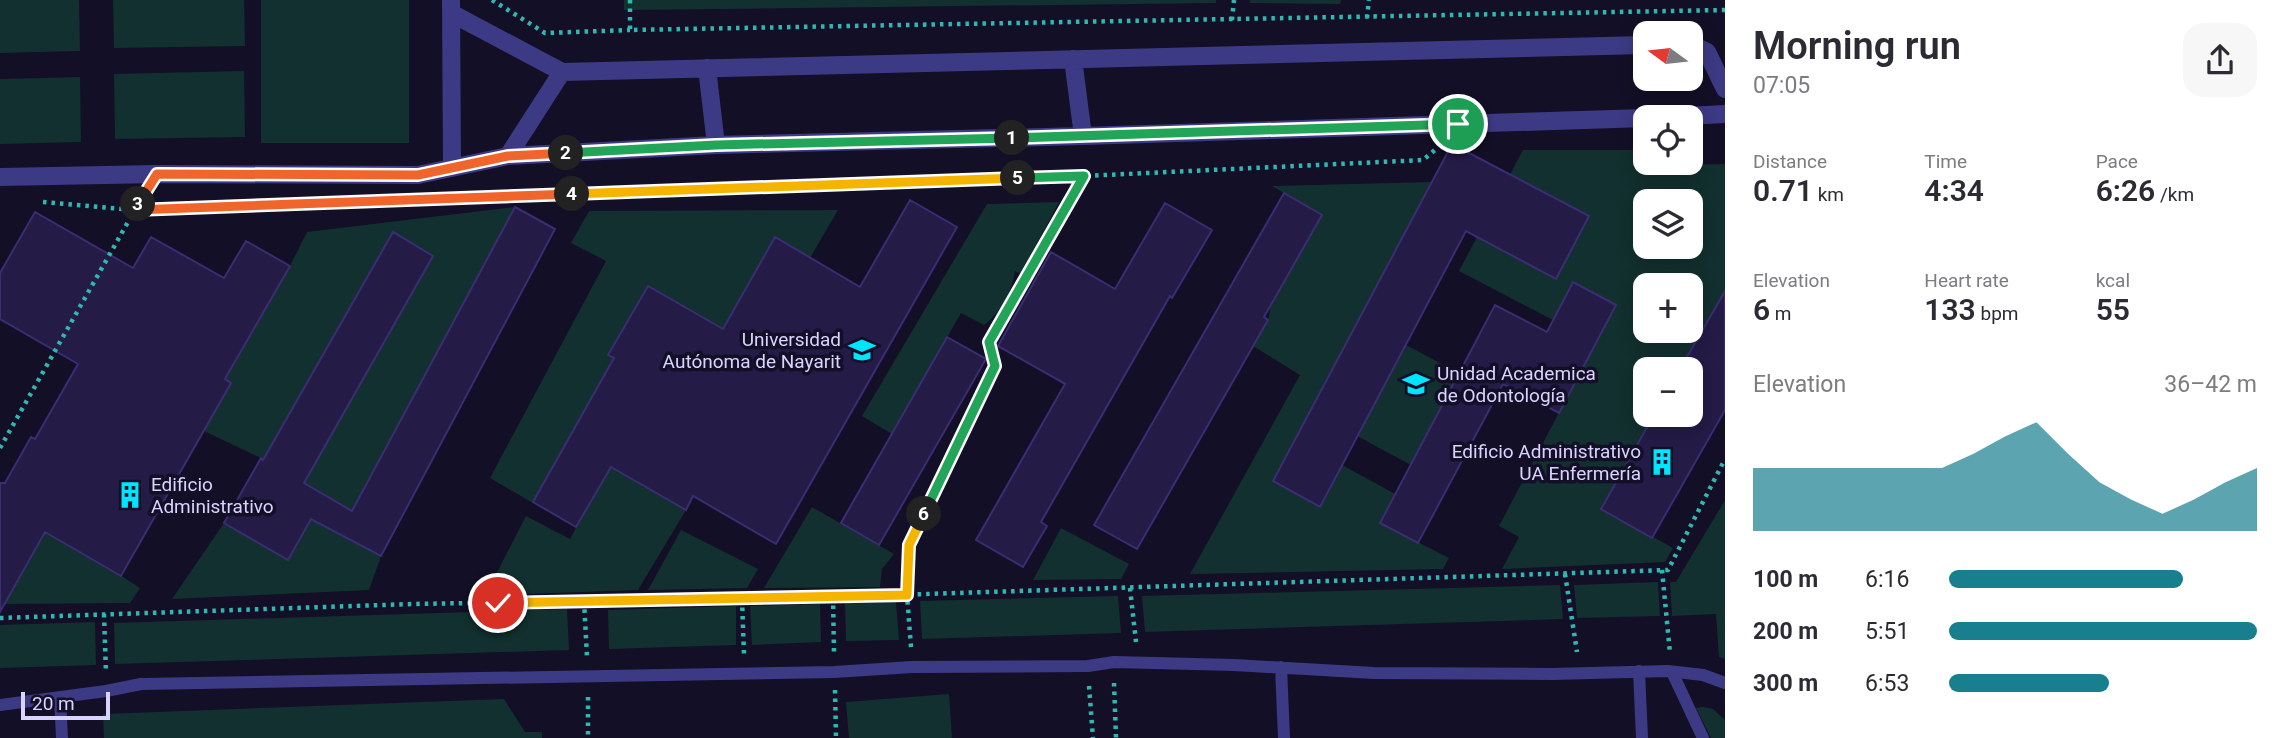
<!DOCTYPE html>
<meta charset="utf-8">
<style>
:root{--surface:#fff;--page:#f7f7f7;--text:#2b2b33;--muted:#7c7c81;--accent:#187f8f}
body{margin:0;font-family:Roboto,sans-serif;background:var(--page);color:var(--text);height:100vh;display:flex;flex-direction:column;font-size:26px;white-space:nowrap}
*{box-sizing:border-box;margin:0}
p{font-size:23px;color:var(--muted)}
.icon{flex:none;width:38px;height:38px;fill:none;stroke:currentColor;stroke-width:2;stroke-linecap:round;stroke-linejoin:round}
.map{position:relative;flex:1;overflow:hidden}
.panel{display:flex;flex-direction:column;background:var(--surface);width:560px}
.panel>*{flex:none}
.needle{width:46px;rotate:285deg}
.fabs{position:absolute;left:1633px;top:21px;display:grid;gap:14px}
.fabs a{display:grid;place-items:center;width:70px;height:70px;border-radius:14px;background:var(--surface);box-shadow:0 4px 18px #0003;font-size:35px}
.scale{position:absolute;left:21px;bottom:18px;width:89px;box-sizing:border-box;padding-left:7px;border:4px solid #d9d4ff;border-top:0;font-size:19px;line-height:24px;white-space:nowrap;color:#d9d4ff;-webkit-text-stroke:5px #130f26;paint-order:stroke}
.pin{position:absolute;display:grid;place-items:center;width:60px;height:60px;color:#fff;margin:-30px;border:4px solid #fff;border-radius:50%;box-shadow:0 2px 7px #0007}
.km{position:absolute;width:35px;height:35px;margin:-18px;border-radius:50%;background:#222;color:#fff;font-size:19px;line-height:35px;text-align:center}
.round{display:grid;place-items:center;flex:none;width:74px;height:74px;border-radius:21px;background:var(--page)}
.headline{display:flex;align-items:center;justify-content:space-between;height:119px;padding:0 28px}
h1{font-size:38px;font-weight:600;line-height:52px}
.metrics{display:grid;grid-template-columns:repeat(3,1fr);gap:10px;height:119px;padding:7px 28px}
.metrics div{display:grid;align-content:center}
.metrics b{font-size:30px;font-weight:600}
.metrics small{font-size:19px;font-weight:400}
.metrics p{font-size:19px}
.chart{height:196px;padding:14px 28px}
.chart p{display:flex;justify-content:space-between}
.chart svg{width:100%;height:126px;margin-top:7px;fill:var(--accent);opacity:.7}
ul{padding:0 28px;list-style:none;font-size:23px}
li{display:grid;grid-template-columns:112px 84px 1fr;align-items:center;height:52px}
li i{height:18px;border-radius:9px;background:var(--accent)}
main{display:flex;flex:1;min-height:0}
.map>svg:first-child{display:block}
.green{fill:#12302f;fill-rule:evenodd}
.building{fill:#241b47;stroke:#3b2d73;stroke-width:2}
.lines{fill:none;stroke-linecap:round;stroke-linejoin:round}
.path{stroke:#2fb8b0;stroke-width:4.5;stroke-dasharray:3.5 5;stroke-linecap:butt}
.lane{stroke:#3d3a85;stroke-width:12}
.street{stroke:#3d3a85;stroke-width:18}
.split-1-casing{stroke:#fff;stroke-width:14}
.split-2-casing{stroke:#fff;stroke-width:14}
.split-3-casing{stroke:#fff;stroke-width:14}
.split-4-casing{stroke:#fff;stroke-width:14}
.split-5-casing{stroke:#fff;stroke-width:14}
.split-6-casing{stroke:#fff;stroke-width:14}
.split-7-casing{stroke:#fff;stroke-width:14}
.split-1{stroke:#22a559;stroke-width:9}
.split-2{stroke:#22a559;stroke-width:9}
.split-3{stroke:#f0652b;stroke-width:9}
.split-4{stroke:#f0652b;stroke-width:9}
.split-5{stroke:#f5b400;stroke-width:9}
.split-6{stroke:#22a559;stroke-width:9}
.split-7{stroke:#f5b400;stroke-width:9}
.labels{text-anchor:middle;stroke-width:7;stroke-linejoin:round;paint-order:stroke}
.poi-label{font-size:19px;fill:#d9d4ff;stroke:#130f26;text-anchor:end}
</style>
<main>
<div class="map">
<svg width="1725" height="738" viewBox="0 0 1725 738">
<rect width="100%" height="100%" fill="#130f26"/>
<path class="green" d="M0,0H79L80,51L0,53Z
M113,0H244L245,46L114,48Z
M261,0H409V143H261Z
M624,0H1216V3L630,10H624Z
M1250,0H1341L1340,4L1250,3Z
M244,71L245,137L115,139L114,74Z
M80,77L81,142L0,144V79Z
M1523,150H1645V163H1674L1677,165L1725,164V323L1711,316L1680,369H1645V415H1654L1601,508L1673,548L1665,562L1502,569L1519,537L1499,526L1616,305L1573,282L1553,320L1459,271ZM1645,201H1690V247H1645ZM1645,285H1690V331H1645Z
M1432,182L1273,481L1320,506L1342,465L1395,494L1380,523L1449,558L1443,569L1190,574L1300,375L1253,346L1268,320L1271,305L1322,215L1272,186Z
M1059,202L1021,274L1015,271C1011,294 1002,311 984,325L961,313L892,434L862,416L987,204Z
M515,207L340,533L381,556L369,590L172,599L224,523L287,559L325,495L261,458L204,431L231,383L226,379L290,266L307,232Z
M838,210L810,258L642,484L686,510L638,590L524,594L494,578L526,516L570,539L576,528L490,478L606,261L571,243L589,211Z
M1406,345L1459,373L1411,465L1357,436Z
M1725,500V659L1719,657L1716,614L1672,616L1670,582H1676Z
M812,507L894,554L882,569L880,587L764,588Z
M48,528L140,588L130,603L4,604Z
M1061,528L1129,564L1121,579L1033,580Z
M681,530L758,569L747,588L648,590Z
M1658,582L1660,616L1577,618L1574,585Z
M1560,585L1563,619L1145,632L1142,596Z
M1118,596L1121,633L922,639L920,601Z
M896,602L899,640L846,641L845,603Z
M820,604L821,642L752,645L750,606Z
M736,606V645L609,649L608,610Z
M567,609L569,650L115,664L114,623Z
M95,622L96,665L0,668V625Z
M949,694L952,738H849L846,702Z
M504,699L525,732H542V738H104L103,714Z
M1704,707L1713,709L1725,720V738H1711L1696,708Z"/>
<path class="building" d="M1452,144L1589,216L1556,279L1466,231L1320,507L1273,481Z
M1284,193L1322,215L1264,317L1268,320L1137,549L1094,525Z
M910,200L957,227L776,544L693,496L686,510L611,467L576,527L533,502L614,358L608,355L648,286L723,329L775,237L860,287Z
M1165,203L1212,230L1172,298L1170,296L1041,522L1047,526L1023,567L976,540L1065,384L998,346L1051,252L1115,289Z
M515,207L555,229L381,556L311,519L288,560L224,523L261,458L263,460L393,232L433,256L304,483L352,511Z
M35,212L133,268L151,237L224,278L246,241L290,266L225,379L231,383L121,576L45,532L0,612V483H5L31,437L35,439L78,364L0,319V273Z
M1573,282L1616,305L1559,413L1503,384L1418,543L1380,523L1495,305L1547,332Z
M1725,291V410L1652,538L1601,509L1654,415H1690V369H1680Z
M947,337L986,359L879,545L841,523Z"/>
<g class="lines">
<path class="path" d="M492,0L545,33L630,30
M630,0V30L1725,10
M1367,18L1369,0
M1232,20L1234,0
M424,200L1084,176L1423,160L1436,149
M43,202L134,210L384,201
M0,448L141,199
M1662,570L1670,653
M1565,574L1577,652
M1130,588L1136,642
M833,597L834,653
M742,599L744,654
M584,601L587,657
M104,614L106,673
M0,618L412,604L833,597L1668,570L1725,459
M911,647L907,595L909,545L995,366L989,342L1083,177
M1114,683L1116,738
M1089,686L1093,738
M835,690L836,738
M588,697V738"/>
<path class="lane" d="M1281,667L1284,738
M1639,671L1642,738
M1672,672L1703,738
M60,697L62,738
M0,705L106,691L141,684L834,672L912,667L1088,666L1114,662L1234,665L1374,673L1552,674L1668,671L1703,675L1725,683"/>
<path class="street" d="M451,0L452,167
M451,13L562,72
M1690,44L1707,52L1725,89
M1073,59L1083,136
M707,68L716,145
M1667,117L1725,114
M508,156L562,72L1645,45
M0,177L157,174L418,175L508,156L716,145L1083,136L1645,118"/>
</g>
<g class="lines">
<defs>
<path id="split-1" d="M1012,138L1458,124"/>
<path id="split-2" d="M566,153L716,145L1012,138"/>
<path id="split-3" d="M138,204L157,174L418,175L508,156L566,153"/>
<path id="split-4" d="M138,204L134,210L572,194"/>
<path id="split-5" d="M572,194L1018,178"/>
<path id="split-6" d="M924,514L995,366L989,342L1084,176L1018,178"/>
<path id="split-7" d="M498,603L907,595L909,545L924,514"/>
</defs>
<use href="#split-1" class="split-1-casing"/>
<use href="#split-2" class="split-2-casing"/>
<use href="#split-3" class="split-3-casing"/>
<use href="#split-4" class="split-4-casing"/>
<use href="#split-5" class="split-5-casing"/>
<use href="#split-6" class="split-6-casing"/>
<use href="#split-7" class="split-7-casing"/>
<use href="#split-1" class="split-1"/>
<use href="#split-2" class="split-2"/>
<use href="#split-3" class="split-3"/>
<use href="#split-4" class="split-4"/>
<use href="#split-5" class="split-5"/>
<use href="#split-6" class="split-6"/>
<use href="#split-7" class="split-7"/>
</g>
<defs>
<symbol id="university-bare" viewBox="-9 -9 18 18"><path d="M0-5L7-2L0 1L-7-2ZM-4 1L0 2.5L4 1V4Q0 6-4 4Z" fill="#00e5ff" stroke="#130f26" stroke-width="2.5" paint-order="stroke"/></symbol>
<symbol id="building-bare" viewBox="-9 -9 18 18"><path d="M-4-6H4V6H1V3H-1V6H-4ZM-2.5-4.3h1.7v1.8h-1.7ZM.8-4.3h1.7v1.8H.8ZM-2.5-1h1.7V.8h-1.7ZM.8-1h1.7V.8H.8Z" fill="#00e5ff" stroke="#130f26" stroke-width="2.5" paint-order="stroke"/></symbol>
</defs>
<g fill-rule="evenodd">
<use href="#university-bare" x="843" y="331" width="38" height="38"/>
<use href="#university-bare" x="1397" y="365" width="38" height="38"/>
<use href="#building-bare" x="1643" y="443" width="38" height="38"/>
<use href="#building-bare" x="111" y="476" width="38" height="38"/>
</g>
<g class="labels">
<g class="poi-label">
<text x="841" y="346">Universidad<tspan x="841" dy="22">Autónoma de Nayarit</tspan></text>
<text x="1437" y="380" text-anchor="start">Unidad Academica<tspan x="1437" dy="22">de Odontología</tspan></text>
<text x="1641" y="458">Edificio Administrativo<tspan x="1641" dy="22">UA Enfermería</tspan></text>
<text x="151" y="491" text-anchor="start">Edificio<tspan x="151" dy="22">Administrativo</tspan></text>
</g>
</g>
</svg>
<div class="fabs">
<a><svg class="needle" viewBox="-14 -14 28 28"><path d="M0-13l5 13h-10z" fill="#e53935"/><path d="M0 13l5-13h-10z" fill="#7c7c81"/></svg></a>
<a><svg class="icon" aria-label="locate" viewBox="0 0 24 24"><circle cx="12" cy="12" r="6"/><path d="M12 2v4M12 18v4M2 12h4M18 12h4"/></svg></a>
<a><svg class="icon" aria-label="layers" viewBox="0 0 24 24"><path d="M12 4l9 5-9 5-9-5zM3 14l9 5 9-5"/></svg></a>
<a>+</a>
<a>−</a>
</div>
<div class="scale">20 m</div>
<div class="pin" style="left:1458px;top:124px;background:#1e9e55"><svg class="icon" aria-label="arrive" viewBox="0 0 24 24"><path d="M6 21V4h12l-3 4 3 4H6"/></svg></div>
<div class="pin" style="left:498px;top:603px;background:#d93025"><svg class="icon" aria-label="check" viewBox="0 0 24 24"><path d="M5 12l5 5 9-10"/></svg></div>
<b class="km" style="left:1012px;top:138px">1</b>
<b class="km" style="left:566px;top:153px">2</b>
<b class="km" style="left:138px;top:204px">3</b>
<b class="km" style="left:572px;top:194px">4</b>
<b class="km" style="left:1018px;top:178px">5</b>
<b class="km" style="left:924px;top:514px">6</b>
</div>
<section class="panel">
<div class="headline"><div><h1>Morning run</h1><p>07:05</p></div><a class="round"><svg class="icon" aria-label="share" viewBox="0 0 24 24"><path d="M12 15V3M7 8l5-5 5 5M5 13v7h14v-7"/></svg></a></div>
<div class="metrics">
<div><p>Distance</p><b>0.71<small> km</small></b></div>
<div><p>Time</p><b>4:34</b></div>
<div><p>Pace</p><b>6:26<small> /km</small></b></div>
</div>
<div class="metrics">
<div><p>Elevation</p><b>6<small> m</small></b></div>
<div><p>Heart rate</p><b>133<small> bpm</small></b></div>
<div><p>kcal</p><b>55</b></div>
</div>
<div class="chart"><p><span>Elevation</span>36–42 m</p>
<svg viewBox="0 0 160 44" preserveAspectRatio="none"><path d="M0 44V22L10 22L20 22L30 22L40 22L50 22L60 22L70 17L80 11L90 6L100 17L110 27L120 33L130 38L140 33L150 27L160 22V44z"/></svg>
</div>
<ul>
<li><b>100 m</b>6:16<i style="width:76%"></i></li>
<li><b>200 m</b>5:51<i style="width:100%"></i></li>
<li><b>300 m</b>6:53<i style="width:52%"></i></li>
</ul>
</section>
</main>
